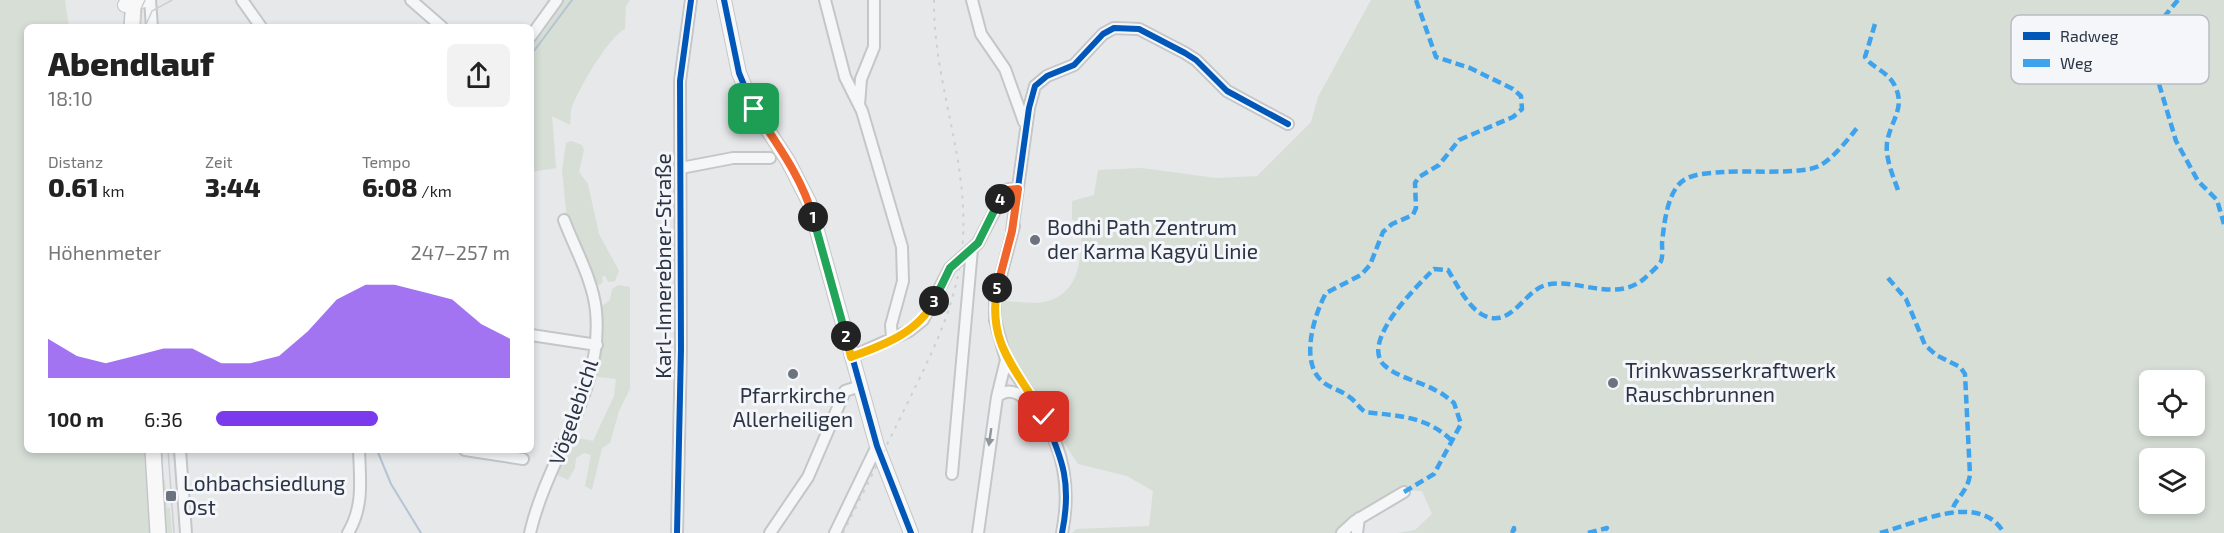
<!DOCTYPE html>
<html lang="de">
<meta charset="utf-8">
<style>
:root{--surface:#fff;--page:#f2f2f2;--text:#222;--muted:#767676;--accent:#7c3aed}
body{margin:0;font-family:"Exo 2",sans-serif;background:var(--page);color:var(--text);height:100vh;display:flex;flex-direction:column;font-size:22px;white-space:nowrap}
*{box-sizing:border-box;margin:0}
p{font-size:20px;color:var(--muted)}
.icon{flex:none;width:33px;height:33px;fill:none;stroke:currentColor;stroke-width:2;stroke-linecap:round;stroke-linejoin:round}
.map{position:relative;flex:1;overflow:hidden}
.sheet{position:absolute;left:24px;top:24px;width:510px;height:429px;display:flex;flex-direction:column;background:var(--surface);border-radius:9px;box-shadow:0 3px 9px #0003}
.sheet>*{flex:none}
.fabs{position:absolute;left:2139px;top:370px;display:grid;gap:12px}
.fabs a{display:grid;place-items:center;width:66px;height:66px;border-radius:9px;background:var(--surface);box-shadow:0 3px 9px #0003;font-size:30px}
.pin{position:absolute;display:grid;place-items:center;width:51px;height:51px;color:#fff;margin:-26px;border-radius:12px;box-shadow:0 3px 9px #0006}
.km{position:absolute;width:30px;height:30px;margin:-15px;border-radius:50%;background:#222;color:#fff;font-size:16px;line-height:30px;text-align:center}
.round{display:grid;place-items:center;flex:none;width:63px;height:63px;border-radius:9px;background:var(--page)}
.head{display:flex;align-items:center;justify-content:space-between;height:102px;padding:0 24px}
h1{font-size:33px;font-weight:800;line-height:45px}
.figures{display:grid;grid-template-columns:repeat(3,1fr);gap:9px;height:102px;padding:6px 24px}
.figures div{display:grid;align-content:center}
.figures b{font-size:26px;font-weight:800}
.figures small{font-size:16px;font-weight:400}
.figures p{font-size:16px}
.chart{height:168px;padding:12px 24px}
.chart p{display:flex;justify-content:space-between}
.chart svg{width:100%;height:108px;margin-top:6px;fill:var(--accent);opacity:.7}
ul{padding:0 24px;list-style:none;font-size:20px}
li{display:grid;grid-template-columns:96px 72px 1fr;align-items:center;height:45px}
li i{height:15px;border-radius:8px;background:var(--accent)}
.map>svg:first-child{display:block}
.green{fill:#d6ded6;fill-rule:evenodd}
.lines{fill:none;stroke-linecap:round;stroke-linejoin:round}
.stream{stroke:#b4c4d5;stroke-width:2}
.street-casing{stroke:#c4c6c8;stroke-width:14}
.secondary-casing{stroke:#c4c6c8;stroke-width:16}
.primary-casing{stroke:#c2c5c8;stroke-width:18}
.street{stroke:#f5f6f7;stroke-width:10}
.secondary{stroke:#f8f8f8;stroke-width:14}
.primary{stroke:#f8f8f8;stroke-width:15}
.tram{stroke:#cecfd2;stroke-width:1.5}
.rail{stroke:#cecfd2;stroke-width:2;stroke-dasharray:3 6;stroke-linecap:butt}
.quiet{stroke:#3ea3ec;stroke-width:4.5;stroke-dasharray:9 4.5;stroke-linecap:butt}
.cycleway-casing{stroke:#f4f6f9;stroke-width:10}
.cycleway{stroke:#0057b8;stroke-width:6}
.oneway{fill:#90959e}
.split-1-casing{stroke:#fff;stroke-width:12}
.split-2-casing{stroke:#fff;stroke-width:12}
.split-3-casing{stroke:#fff;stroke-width:12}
.split-4-casing{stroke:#fff;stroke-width:12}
.split-5-casing{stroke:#fff;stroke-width:12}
.split-6-casing{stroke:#fff;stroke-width:12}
.split-1{stroke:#f0652b;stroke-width:8}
.split-2{stroke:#22a559;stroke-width:8}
.split-3{stroke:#f5b400;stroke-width:8}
.split-4{stroke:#22a559;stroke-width:8}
.split-5{stroke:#f0652b;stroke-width:8}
.split-6{stroke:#f5b400;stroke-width:8}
.poi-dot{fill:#6c737f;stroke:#f4f6f9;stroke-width:2}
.labels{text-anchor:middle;stroke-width:6;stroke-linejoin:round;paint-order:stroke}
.poi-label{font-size:21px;fill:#2b3445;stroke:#f4f6f9;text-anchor:start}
.street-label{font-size:21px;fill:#2b3445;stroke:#f4f6f9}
.key{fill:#f4f6f9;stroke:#b8bcc3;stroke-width:1.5}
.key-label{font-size:16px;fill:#2b3445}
</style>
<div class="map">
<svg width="2224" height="533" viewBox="0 0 2224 533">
<rect width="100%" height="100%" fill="#e6e8ea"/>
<path class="green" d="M0,0H65L69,27H27V450H144L149,533H0Z
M557,0H630L626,6L625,29C609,36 578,90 572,107C570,112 571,119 570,125L552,116L556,168L531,172V36Z
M1371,0H2224V533H1398L1415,530L1432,514L1422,491L1403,490L1339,533H1072L1076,529L1149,526L1153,491L1127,476L1078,464L1009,358L1001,325V301C1015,301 1035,305 1048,301C1080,292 1081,258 1082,231L1072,219V201L1094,195L1098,170L1142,168L1216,178L1257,176L1311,122L1318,97ZM2150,381H2194V426H2150ZM2150,459H2194V504H2150Z
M571,141L582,145L584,150L579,172L588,184L599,234L619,271L615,281L608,282L605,276L602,277L603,282L599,285L589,284L564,220L566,211L562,171L566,143Z
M618,285L630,287V389L619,411L610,443L602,448L592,490L585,486L591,455L584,453L576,458L575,468L568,480L553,473L564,445L574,447L579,438L593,441L614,396L616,379L591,376L596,310L610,300L612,289Z
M157,450H163L162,481L165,480L167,508H170L172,533H163Z"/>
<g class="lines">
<path class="stream" d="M531,55L572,0
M377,450L391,484L421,533"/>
<defs>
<path id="street" d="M150,0L152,27
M242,0L261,27
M411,0L442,27
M825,0L845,77L862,111L902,247L903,281L891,325L892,338
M972,0L981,34L1005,69L1024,122
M531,36L557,0
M859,105L861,79L874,47V0
M681,168L733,158H770
M1012,231L1029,108L1035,86L1047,76L1074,65L1103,34L1114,28L1139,29L1185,53L1196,60L1227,91L1288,124
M531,335L597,345
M851,357L909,331L923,320L950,268L978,243L1003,195L1009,189H1018
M1006,360C1046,418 1077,458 1062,533
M997,397L1006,360L995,320V298L1014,226
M180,450L186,533
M465,450L523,459
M952,474L972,249
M348,533C364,506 360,480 359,450
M530,533C547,458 604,392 596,311C593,280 575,249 564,220
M677,533L681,349L680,81L691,0
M770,533L808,477L845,391L860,386
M835,533L877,446
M978,533L997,397C1014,381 1031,405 1044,417
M1342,533L1355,521L1404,492
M1357,533L1359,518"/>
<path id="secondary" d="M724,0L739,73L754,109L788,161L809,202L877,446L911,533
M125,5L145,0"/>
<path id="primary" d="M132,27L134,0
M153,450L158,533"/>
</defs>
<use href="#street" class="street-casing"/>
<use href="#secondary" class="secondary-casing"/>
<use href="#primary" class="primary-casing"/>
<use href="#street" class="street"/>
<use href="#secondary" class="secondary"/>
<use href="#primary" class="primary"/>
<path class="tram" d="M140,27L141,9L145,0
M145,27L152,11L172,0
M168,450L174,533"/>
<path class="rail" d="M843,533C864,491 885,449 906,406C939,339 967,284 963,208C960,138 933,71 934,0"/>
<path class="quiet" d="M1416,0L1436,57L1470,68L1513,89L1521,96L1522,109L1513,117L1459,140L1439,165L1419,177L1415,183L1416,208L1413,215L1392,224L1383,232L1370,265L1361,275L1326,293C1314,315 1299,363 1323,382C1330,388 1340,390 1348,396C1355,400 1358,407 1365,412C1398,416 1428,416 1453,442
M2178,0L2154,29L2150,42L2151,57L2176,141L2198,181L2217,200L2224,224
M1875,24L1865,57C1872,68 1888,71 1895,86C1906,109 1890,121 1887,143C1885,159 1894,178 1899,193
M1888,278L1906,299L1925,345L1936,355L1960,367L1965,374L1970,475C1967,494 1952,501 1952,513
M1404,492L1434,474L1461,424L1454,403C1448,398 1442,393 1435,390C1419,381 1398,378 1384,365C1360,341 1418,285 1434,269L1448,270C1457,285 1469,309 1485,316C1511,327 1523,294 1543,286C1573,275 1614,305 1645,278C1649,274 1659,266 1661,261C1663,257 1662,248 1662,243C1664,225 1667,191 1684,180C1695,173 1711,173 1724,172C1748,170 1801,175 1819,166C1835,157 1847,140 1858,127
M1512,533L1514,528V533
M1588,533L1607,528L1602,533
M1880,533C1917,523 1980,491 2004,533"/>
<defs>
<path id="cycleway" d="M724,0L739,73L754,109L788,161L809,202L877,446L911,533
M1012,231L1029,108L1035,86L1047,76L1074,65L1103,34L1114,28L1139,29L1185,53L1196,60L1227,91L1288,124
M1044,417C1063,460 1072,484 1062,533
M677,533L681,349L680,81L691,0"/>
</defs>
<use href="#cycleway" class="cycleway-casing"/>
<use href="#cycleway" class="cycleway"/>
</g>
<defs><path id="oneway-solid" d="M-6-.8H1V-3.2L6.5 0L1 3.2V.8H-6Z" transform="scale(1.5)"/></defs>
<use class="oneway" href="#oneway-solid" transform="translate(990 437) rotate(98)"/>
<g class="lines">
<defs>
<path id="split-1" d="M754,109C776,143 802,177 813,217"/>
<path id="split-2" d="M813,217L846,336"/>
<path id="split-3" d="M846,336L851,357C883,345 918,333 934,301"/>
<path id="split-4" d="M934,301L950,268L978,243L1000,199"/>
<path id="split-5" d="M997,288L1012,231L1018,189L1007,190L1000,199"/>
<path id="split-6" d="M997,288C987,346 1018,370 1044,417"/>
</defs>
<use href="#split-1" class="split-1-casing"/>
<use href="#split-2" class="split-2-casing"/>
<use href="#split-3" class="split-3-casing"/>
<use href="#split-4" class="split-4-casing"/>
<use href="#split-5" class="split-5-casing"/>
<use href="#split-6" class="split-6-casing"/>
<use href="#split-1" class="split-1"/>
<use href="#split-2" class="split-2"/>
<use href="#split-3" class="split-3"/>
<use href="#split-4" class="split-4"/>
<use href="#split-5" class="split-5"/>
<use href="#split-6" class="split-6"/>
</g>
<g class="poi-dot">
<circle cx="1035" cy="240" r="6"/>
<circle cx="793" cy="374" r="6"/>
<circle cx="1613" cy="383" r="6"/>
<rect x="165" y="490" width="12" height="12" rx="3"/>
</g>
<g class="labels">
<g class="poi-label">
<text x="1047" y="235">Bodhi Path Zentrum<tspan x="1047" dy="24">der Karma Kagyü Linie</tspan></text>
<text x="1625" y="378">Trinkwasserkraftwerk<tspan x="1625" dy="24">Rauschbrunnen</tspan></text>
<text x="793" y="403" text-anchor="middle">Pfarrkirche<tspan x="793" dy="24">Allerheiligen</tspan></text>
<text x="183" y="491">Lohbachsiedlung<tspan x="183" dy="24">Ost</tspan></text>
</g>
<g class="street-label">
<text transform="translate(664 266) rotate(-90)" y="7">Karl-Innerebner-Straße</text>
<text transform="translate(574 412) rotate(-71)" y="7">Vögelebichl</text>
</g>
</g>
<rect x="2011" y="15" width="198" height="69" rx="9" class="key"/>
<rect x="2023" y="32" width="27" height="8" fill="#0057b8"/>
<rect x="2023" y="59" width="27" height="8" fill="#3ea3ec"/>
<g class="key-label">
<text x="2060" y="42">Radweg</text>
<text x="2060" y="69">Weg</text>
</g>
</svg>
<div class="fabs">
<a><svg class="icon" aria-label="locate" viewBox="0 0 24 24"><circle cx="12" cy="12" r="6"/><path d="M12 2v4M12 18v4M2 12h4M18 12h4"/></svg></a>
<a><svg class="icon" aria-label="layers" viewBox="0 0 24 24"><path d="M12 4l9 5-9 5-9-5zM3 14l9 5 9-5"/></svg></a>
</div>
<div class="pin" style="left:754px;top:109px;background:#1e9e55"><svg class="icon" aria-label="arrive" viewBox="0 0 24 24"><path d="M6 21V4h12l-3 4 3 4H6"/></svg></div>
<div class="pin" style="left:1044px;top:417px;background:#d93025"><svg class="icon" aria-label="check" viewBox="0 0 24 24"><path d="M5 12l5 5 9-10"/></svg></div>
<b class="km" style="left:813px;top:217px">1</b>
<b class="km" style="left:846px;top:336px">2</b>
<b class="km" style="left:934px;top:301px">3</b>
<b class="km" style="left:1000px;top:199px">4</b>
<b class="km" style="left:997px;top:288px">5</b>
<section class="sheet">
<div class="head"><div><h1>Abendlauf</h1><p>18:10</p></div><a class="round"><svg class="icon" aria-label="share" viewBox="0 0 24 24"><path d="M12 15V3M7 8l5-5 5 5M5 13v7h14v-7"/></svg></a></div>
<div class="figures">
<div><p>Distanz</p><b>0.61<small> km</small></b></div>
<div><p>Zeit</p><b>3:44</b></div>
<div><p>Tempo</p><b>6:08<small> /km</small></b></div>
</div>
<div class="chart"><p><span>Höhenmeter</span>247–257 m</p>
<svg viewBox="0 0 160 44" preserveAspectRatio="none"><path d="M0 44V28L10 35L20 38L30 35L40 32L50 32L60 38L70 38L80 35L90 25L100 12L110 6L120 6L130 9L140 12L150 22L160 28V44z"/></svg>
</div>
<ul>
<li><b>100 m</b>6:36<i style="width:55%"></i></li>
</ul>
</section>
</div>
